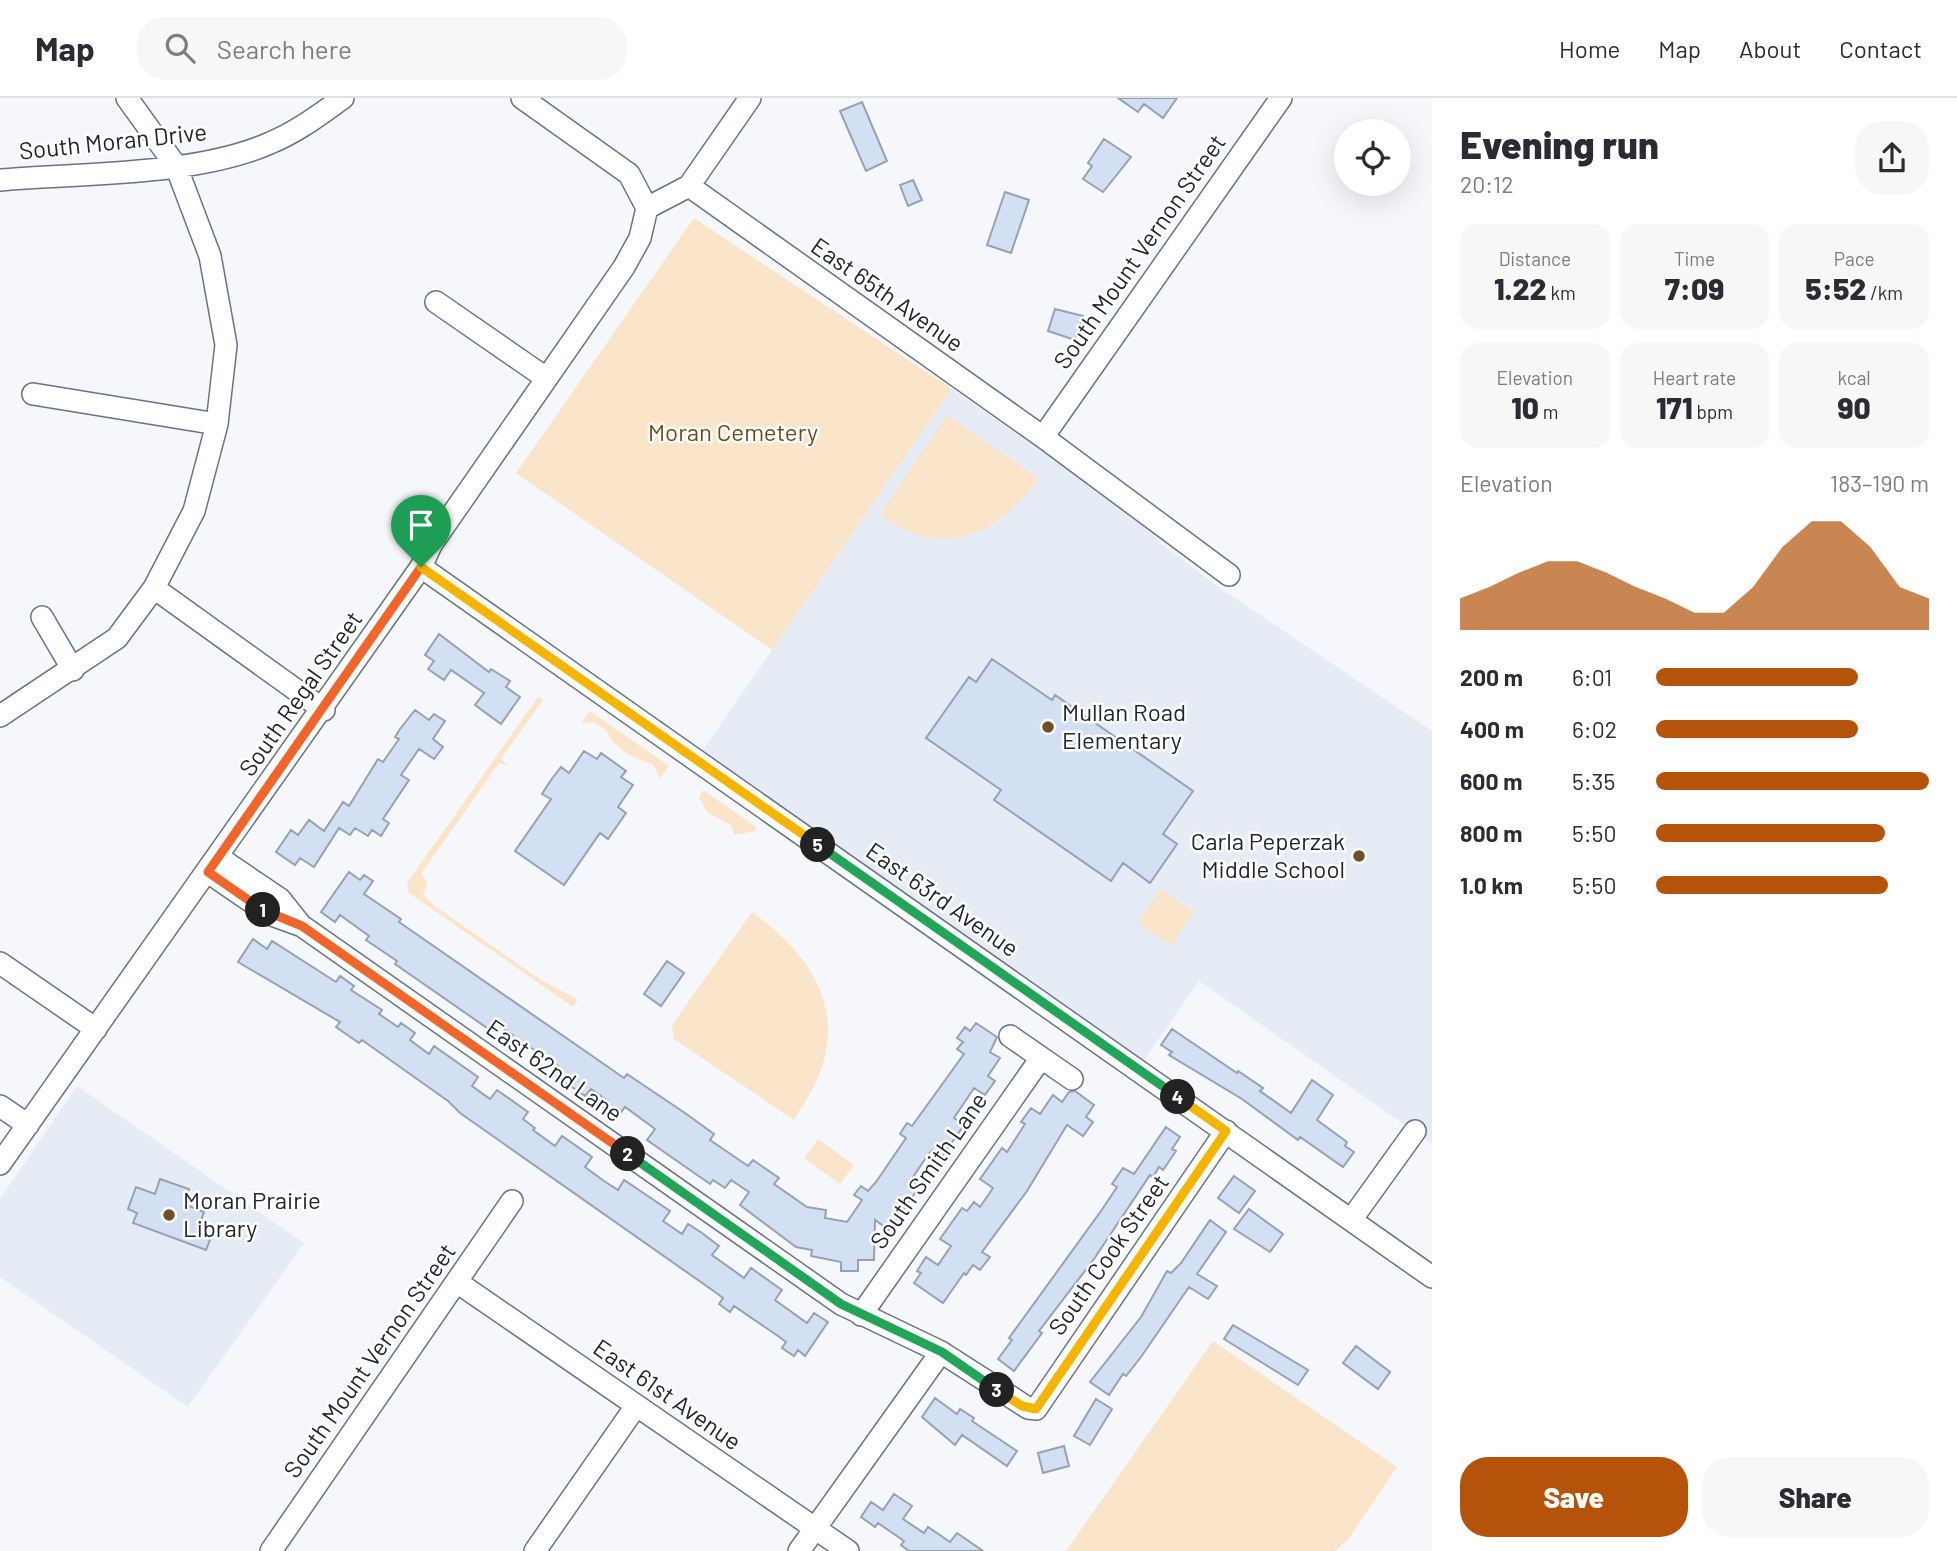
<!DOCTYPE html>
<meta charset="utf-8">
<style>
:root{--surface:#fff;--page:#f7f7f7;--text:#2b2b33;--muted:#7c7c81;--line:#e1e1e2;--accent:#b45309}
body{margin:0;font-family:Barlow,sans-serif;background:var(--page);color:var(--text);height:100vh;display:flex;flex-direction:column;font-size:26px;white-space:nowrap}
*{box-sizing:border-box;margin:0}
p{font-size:23px;color:var(--muted)}
.icon{flex:none;width:38px;height:38px;fill:none;stroke:currentColor;stroke-width:2;stroke-linecap:round;stroke-linejoin:round}
.map{position:relative;flex:1;overflow:hidden}
.side{display:flex;flex-direction:column;background:var(--surface);width:525px}
.side>*{flex:none}
.tools{position:absolute;left:1334px;top:21px;display:grid;gap:14px}
.tools a{display:grid;place-items:center;width:77px;height:77px;border-radius:50%;background:var(--surface);box-shadow:0 7px 28px #0002;font-size:35px}
.pin{position:absolute;display:grid;place-items:center;width:60px;height:60px;color:#fff;margin:-72px -30px;border-radius:50% 50% 50% 0;rotate:-45deg;box-shadow:0 0 7px #0007}
.pin .icon{rotate:45deg}
.km{position:absolute;width:35px;height:35px;margin:-18px;border-radius:50%;background:#222;color:#fff;font-size:19px;line-height:35px;text-align:center}
.round{display:grid;place-items:center;flex:none;width:74px;height:74px;border-radius:28px;background:var(--page)}
.head{display:flex;align-items:center;justify-content:space-between;height:119px;padding:0 28px}
h1{font-size:38px;font-weight:800;line-height:52px}
.stats{display:grid;grid-template-columns:repeat(3,1fr);gap:10px;height:119px;padding:7px 28px}
.stats div{display:grid;align-content:center;border-radius:18px;background:var(--page);text-align:center}
.stats b{font-size:30px;font-weight:800}
.stats small{font-size:19px;font-weight:400}
.stats p{font-size:19px}
.chart{height:196px;padding:14px 28px}
.chart p{display:flex;justify-content:space-between}
.chart svg{width:100%;height:126px;margin-top:7px;fill:var(--accent);opacity:.7}
.primary-button{display:flex;gap:14px;margin-top:auto;padding:14px 28px}
.primary-button a{flex:1;height:80px;border-radius:28px;background:var(--accent);color:#fff;font-size:28px;font-weight:800;line-height:80px;text-align:center}
.primary-button a+a{background:var(--page);color:var(--text)}
ul{padding:0 28px;list-style:none;font-size:23px}
li{display:grid;grid-template-columns:112px 84px 1fr;align-items:center;height:52px}
li i{height:18px;border-radius:9px;background:var(--accent)}
header{display:flex;align-items:center;gap:42px;box-sizing:border-box;height:98px;padding:0 35px;background:var(--surface);border-bottom:2px solid var(--line)}
header strong{font-size:33px}
nav{display:flex;gap:38px;margin-inline-start:auto;font-size:24px}
.search{width:490px;height:63px;background:var(--page);display:flex;align-items:center;gap:18px;box-sizing:border-box;padding:0 24px;border-radius:28px;color:var(--muted);font-size:26px}
main{display:flex;flex:1;min-height:0}
.map>svg:first-child{display:block}
.built{fill:#e5ecf6}
.green{fill:#fbe5ca}
.building{fill:#d3e0f3;stroke:#96a2b3;stroke-width:2}
.lines{fill:none;stroke-linecap:round;stroke-linejoin:round}
.minor-casing{stroke:#687484;stroke-width:24}
.minor{stroke:#fff;stroke-width:21}
.split-1-casing{stroke:#fff;stroke-width:14}
.split-2-casing{stroke:#fff;stroke-width:14}
.split-3-casing{stroke:#fff;stroke-width:14}
.split-4-casing{stroke:#fff;stroke-width:14}
.split-5-casing{stroke:#fff;stroke-width:14}
.split-6-casing{stroke:#fff;stroke-width:14}
.split-1{stroke:#f0652b;stroke-width:9}
.split-2{stroke:#f0652b;stroke-width:9}
.split-3{stroke:#22a559;stroke-width:9}
.split-4{stroke:#f5b400;stroke-width:9}
.split-5{stroke:#22a559;stroke-width:9}
.split-6{stroke:#f5b400;stroke-width:9}
.poi-dot{fill:#705126;stroke:#fff;stroke-width:2.5}
.labels{text-anchor:middle;stroke-width:5;stroke-linejoin:round;paint-order:stroke}
.street-label{font-size:24px;fill:#21262d;stroke:#fff}
.park-label{font-size:24px;fill:#6e4c1a;stroke:#fff}
.poi-label{font-size:24px;fill:#21262d;stroke:#fff;text-anchor:start}
</style>
<header>
<strong>Map</strong>
<div class="search"><svg class="icon" aria-label="search" viewBox="0 0 24 24"><circle cx="10" cy="10" r="6"/><path d="M15 15l6 6"/></svg>Search here</div>
<nav><a>Home</a><a>Map</a><a>About</a><a>Contact</a></nav>
</header>
<main>
<div class="map">
<svg width="1432" height="1453" viewBox="0 0 1432 1453">
<rect width="100%" height="100%" fill="#f5f7fb"/>
<path class="built" d="M952,291L1119,406L1162,446L1220,490L1432,633V1046L1199,883L1144,962L703,652Z
M77,988L304,1145L188,1309L0,1179V1101Z"/>
<path class="green" d="M694,120L952,291L772,552L516,375Z
M947,317L1039,381C1011,418 969,453 919,437C905,433 892,424 880,417Z
M538,599L543,602L501,661L508,668L499,665L421,776L428,784L423,797L435,808L538,880L578,902L573,909L409,795L407,785Z
M590,613L669,668L660,681L653,667L629,657L613,644L605,631L593,624L581,626Z
M703,692L755,728L756,733L734,737L731,727L707,714L699,699Z
M1161,791L1194,814L1171,848L1137,825Z
M752,814C805,852 846,906 820,974C814,991 803,1007 794,1022L674,941L672,927Z
M818,1041L854,1067L840,1086L804,1060Z
M1213,1243L1397,1369L1347,1443L1335,1453H1066Z"/>
<path class="building" d="M1118,0H1177L1163,20L1144,6L1138,14Z
M862,4L887,63L866,73L840,13Z
M1104,41L1131,59L1103,94L1083,81L1092,68L1088,65Z
M913,82L922,102L908,108L900,87Z
M1005,94L1029,102L1011,155L987,147Z
M1055,211L1083,218L1075,242L1048,233Z
M439,536L489,574L491,571L510,583L506,589L520,599L501,626L475,607L484,595L451,572L444,582L428,571L434,563L425,557Z
M992,561L1052,602L1055,597L1193,693L1163,736L1177,746L1150,785L1123,765L1111,783L994,702L1001,692L926,640L969,579L976,584Z
M415,612L429,622L434,616L445,623L433,641L443,649L434,661L419,651L401,677L409,682L383,721L389,725L381,738L372,732L368,738L355,730L350,737L339,730L314,769L300,760L295,767L276,754L291,732L298,737L309,722L324,733L343,704L349,708L378,661L383,664L399,641L395,639L400,631Z
M584,653L597,661L601,655L626,673L621,679L633,687L618,709L626,715L608,741L600,735L564,787L515,753L551,701L542,696L551,682L561,669L569,675Z
M349,774L360,782L364,777L373,783L364,796L401,821L399,824L624,980L627,976L685,1015L714,1036L710,1042L748,1068L753,1062L779,1080L774,1086L807,1109L826,1112L825,1120L847,1124L862,1102L854,1097L861,1088L868,1093L876,1084L906,1040L900,1036L907,1025L912,1028L964,956L957,951L963,944L957,940L965,929L970,933L976,925L997,939L990,954L1000,960L988,978L995,983L985,997L974,990L954,1020L964,1027L942,1059L932,1052L923,1064L911,1082L920,1088L889,1132L875,1122L874,1162H858V1173H841V1164L811,1158L812,1152L796,1149L740,1107L749,1094L731,1082L725,1090L713,1082L710,1086L647,1042L655,1031L625,1009L616,1021L603,1011L608,1003L591,991L585,998L553,976L558,968L527,947L522,954L508,945L513,937L495,925L490,932L395,866L397,863L366,842L369,838L340,817L335,824L321,814Z
M253,841L267,851L272,843L336,884L340,878L354,888L351,892L382,912L379,916L398,929L401,925L415,935L410,942L429,956L434,948L478,979L472,988L490,1001L497,992L528,1014L523,1021L535,1030L533,1032L555,1048L562,1038L592,1059L585,1069L604,1083L618,1092L624,1082L670,1113L663,1123L682,1136L688,1126L702,1135L719,1148L712,1157L744,1180L751,1170L765,1180L782,1192L775,1202L807,1225L814,1215L828,1224L805,1258L798,1252L794,1258L782,1250L786,1244L778,1238L734,1208L730,1214L719,1206L723,1200L715,1194L460,1015L448,1003L362,942L359,945L336,929L340,924L238,864Z
M667,863L684,875L661,908L644,896Z
M1172,931L1237,975L1238,973L1263,990L1260,993L1291,1015L1312,982L1333,997L1317,1022L1347,1044L1345,1048L1354,1054L1343,1069L1300,1039L1298,1042L1242,1001L1169,957L1172,954L1161,947Z
M1075,993L1094,1007L1086,1019L1093,1024L1083,1038L1067,1027L1027,1093L982,1154L990,1159L980,1172L973,1167L966,1177L964,1175L943,1205L914,1185L921,1175L917,1173L926,1159L938,1167L951,1148L940,1141L962,1110L967,1113L974,1104L980,1109L993,1090L980,1081L1002,1050L1007,1054L1025,1026L1021,1024L1031,1010L1040,1016L1053,997L1062,1004L1069,994Z
M1166,1029L1180,1039L1172,1051L1176,1053L1163,1072L1159,1069L1153,1079L1150,1077L1094,1161L1039,1233L1042,1235L1014,1273L998,1261L1012,1242L1009,1240L1101,1113L1117,1089L1112,1086L1123,1070L1134,1076Z
M1234,1078L1255,1093L1239,1115L1218,1100Z
M160,1081L189,1091L184,1106L204,1114L197,1134L211,1139L206,1152L133,1125L137,1115L128,1111L136,1089L155,1096Z
M1249,1111L1283,1136L1270,1154L1234,1131Z
M1210,1122L1226,1134L1197,1176L1217,1188L1208,1201L1189,1189L1141,1259L1126,1278L1123,1276L1109,1297L1090,1284L1141,1219L1167,1173L1171,1175L1181,1165Z
M1233,1227L1308,1272L1298,1287L1224,1241Z
M1356,1248L1390,1274L1378,1291L1343,1265Z
M935,1300L957,1316L960,1311L974,1320L972,1323L1017,1353L1007,1368L962,1337L955,1347L922,1319Z
M1096,1301L1112,1311L1090,1347L1074,1338Z
M1064,1348L1069,1368L1043,1375L1038,1355Z
M894,1396L912,1408L903,1421L924,1435L928,1429L950,1444L957,1435L983,1453H909L901,1447L904,1443L878,1425L875,1429L861,1419L871,1404L883,1412Z"/>
<g class="lines">
<defs>
<path id="minor" d="M522,0L629,76L647,110
M0,82C81,75 196,78 270,45C297,34 319,17 343,0
M689,88L750,0
M647,110L689,88L1043,339L1229,477
M436,204L546,280
M33,296L217,326
M1043,339L1281,0
M421,469L1432,1179
M154,490L324,612
M42,519L73,572
M0,618L117,540L154,490L194,413L217,326L226,247L210,158L176,68L127,0
M218,759L280,801L300,826
M208,774L269,816L302,828L841,1206L941,1254L1028,1310L1036,1311L1226,1033
M0,865L96,931
M1010,938L1072,981
M0,1008L28,1027
M0,1066L421,469L431,447L624,169L640,140L647,110
M1351,1122L1415,1033
M457,1184L848,1453
M861,1217L1041,960
M271,1453L512,1103
M535,1453L636,1308
M799,1453L941,1254"/>
</defs>
<use href="#minor" class="minor-casing"/>
<use href="#minor" class="minor"/>
</g>
<g class="lines">
<defs>
<path id="split-1" d="M263,812L208,774L421,469"/>
<path id="split-2" d="M263,812L302,828L628,1056"/>
<path id="split-3" d="M628,1056L841,1206L942,1254L997,1292"/>
<path id="split-4" d="M997,1292L1022,1308L1036,1311L1226,1033L1178,999"/>
<path id="split-5" d="M818,747L1178,999"/>
<path id="split-6" d="M421,469L818,747"/>
</defs>
<use href="#split-1" class="split-1-casing"/>
<use href="#split-2" class="split-2-casing"/>
<use href="#split-3" class="split-3-casing"/>
<use href="#split-4" class="split-4-casing"/>
<use href="#split-5" class="split-5-casing"/>
<use href="#split-6" class="split-6-casing"/>
<use href="#split-1" class="split-1"/>
<use href="#split-2" class="split-2"/>
<use href="#split-3" class="split-3"/>
<use href="#split-4" class="split-4"/>
<use href="#split-5" class="split-5"/>
<use href="#split-6" class="split-6"/>
</g>
<g class="poi-dot">
<circle cx="1048" cy="629" r="7"/>
<circle cx="1359" cy="758" r="7"/>
<circle cx="169" cy="1117" r="7"/>
</g>
<g class="labels">
<g class="street-label">
<text transform="translate(113 44) rotate(-6)" y="8">South Moran Drive</text>
<text transform="translate(1140 154) rotate(-55)" y="8">South Mount Vernon Street</text>
<text transform="translate(887 197) rotate(35)" y="8">East 65th Avenue</text>
<text transform="translate(301 596) rotate(-55)" y="8">South Regal Street</text>
<text transform="translate(942 802) rotate(35)" y="8">East 63rd Avenue</text>
<text transform="translate(554 973) rotate(35)" y="8">East 62nd Lane</text>
<text transform="translate(929 1073) rotate(-55)" y="8">South Smith Lane</text>
<text transform="translate(1109 1157) rotate(-55)" y="8">South Cook Street</text>
<text transform="translate(370 1263) rotate(-55)" y="8">South Mount Vernon Street</text>
<text transform="translate(667 1297) rotate(35)" y="8">East 61st Avenue</text>
</g>
<g class="park-label">
<text x="733" y="343">Moran Cemetery</text>
</g>
<g class="poi-label">
<text x="1062" y="623">Mullan Road<tspan x="1062" dy="28">Elementary</tspan></text>
<text x="1345" y="752" text-anchor="end">Carla Peperzak<tspan x="1345" dy="28">Middle School</tspan></text>
<text x="183" y="1111">Moran Prairie<tspan x="183" dy="28">Library</tspan></text>
</g>
</g>
</svg>
<div class="tools">
<a><svg class="icon" aria-label="locate" viewBox="0 0 24 24"><circle cx="12" cy="12" r="6"/><path d="M12 2v4M12 18v4M2 12h4M18 12h4"/></svg></a>
</div>
<div class="pin" style="left:421px;top:469px;background:#1e9e55"><svg class="icon" aria-label="arrive" viewBox="0 0 24 24"><path d="M6 21V4h12l-3 4 3 4H6"/></svg></div>
<b class="km" style="left:263px;top:812px">1</b>
<b class="km" style="left:628px;top:1056px">2</b>
<b class="km" style="left:997px;top:1292px">3</b>
<b class="km" style="left:1178px;top:999px">4</b>
<b class="km" style="left:818px;top:747px">5</b>
</div>
<section class="side">
<div class="head"><div><h1>Evening run</h1><p>20:12</p></div><a class="round"><svg class="icon" aria-label="share" viewBox="0 0 24 24"><path d="M12 15V3M7 8l5-5 5 5M5 13v7h14v-7"/></svg></a></div>
<div class="stats">
<div><p>Distance</p><b>1.22<small> km</small></b></div>
<div><p>Time</p><b>7:09</b></div>
<div><p>Pace</p><b>5:52<small> /km</small></b></div>
</div>
<div class="stats">
<div><p>Elevation</p><b>10<small> m</small></b></div>
<div><p>Heart rate</p><b>171<small> bpm</small></b></div>
<div><p>kcal</p><b>90</b></div>
</div>
<div class="chart"><p><span>Elevation</span>183–190 m</p>
<svg viewBox="0 0 160 44" preserveAspectRatio="none"><path d="M0 44V33L10 29L20 24L30 20L40 20L50 24L60 29L70 33L80 38L90 38L100 29L110 15L120 6L130 6L140 15L150 29L160 33V44z"/></svg>
</div>
<ul>
<li><b>200 m</b>6:01<i style="width:74%"></i></li>
<li><b>400 m</b>6:02<i style="width:74%"></i></li>
<li><b>600 m</b>5:35<i style="width:100%"></i></li>
<li><b>800 m</b>5:50<i style="width:84%"></i></li>
<li><b>1.0 km</b>5:50<i style="width:85%"></i></li>
</ul>
<div class="primary-button"><a>Save</a><a>Share</a></div>
</section>
</main>
